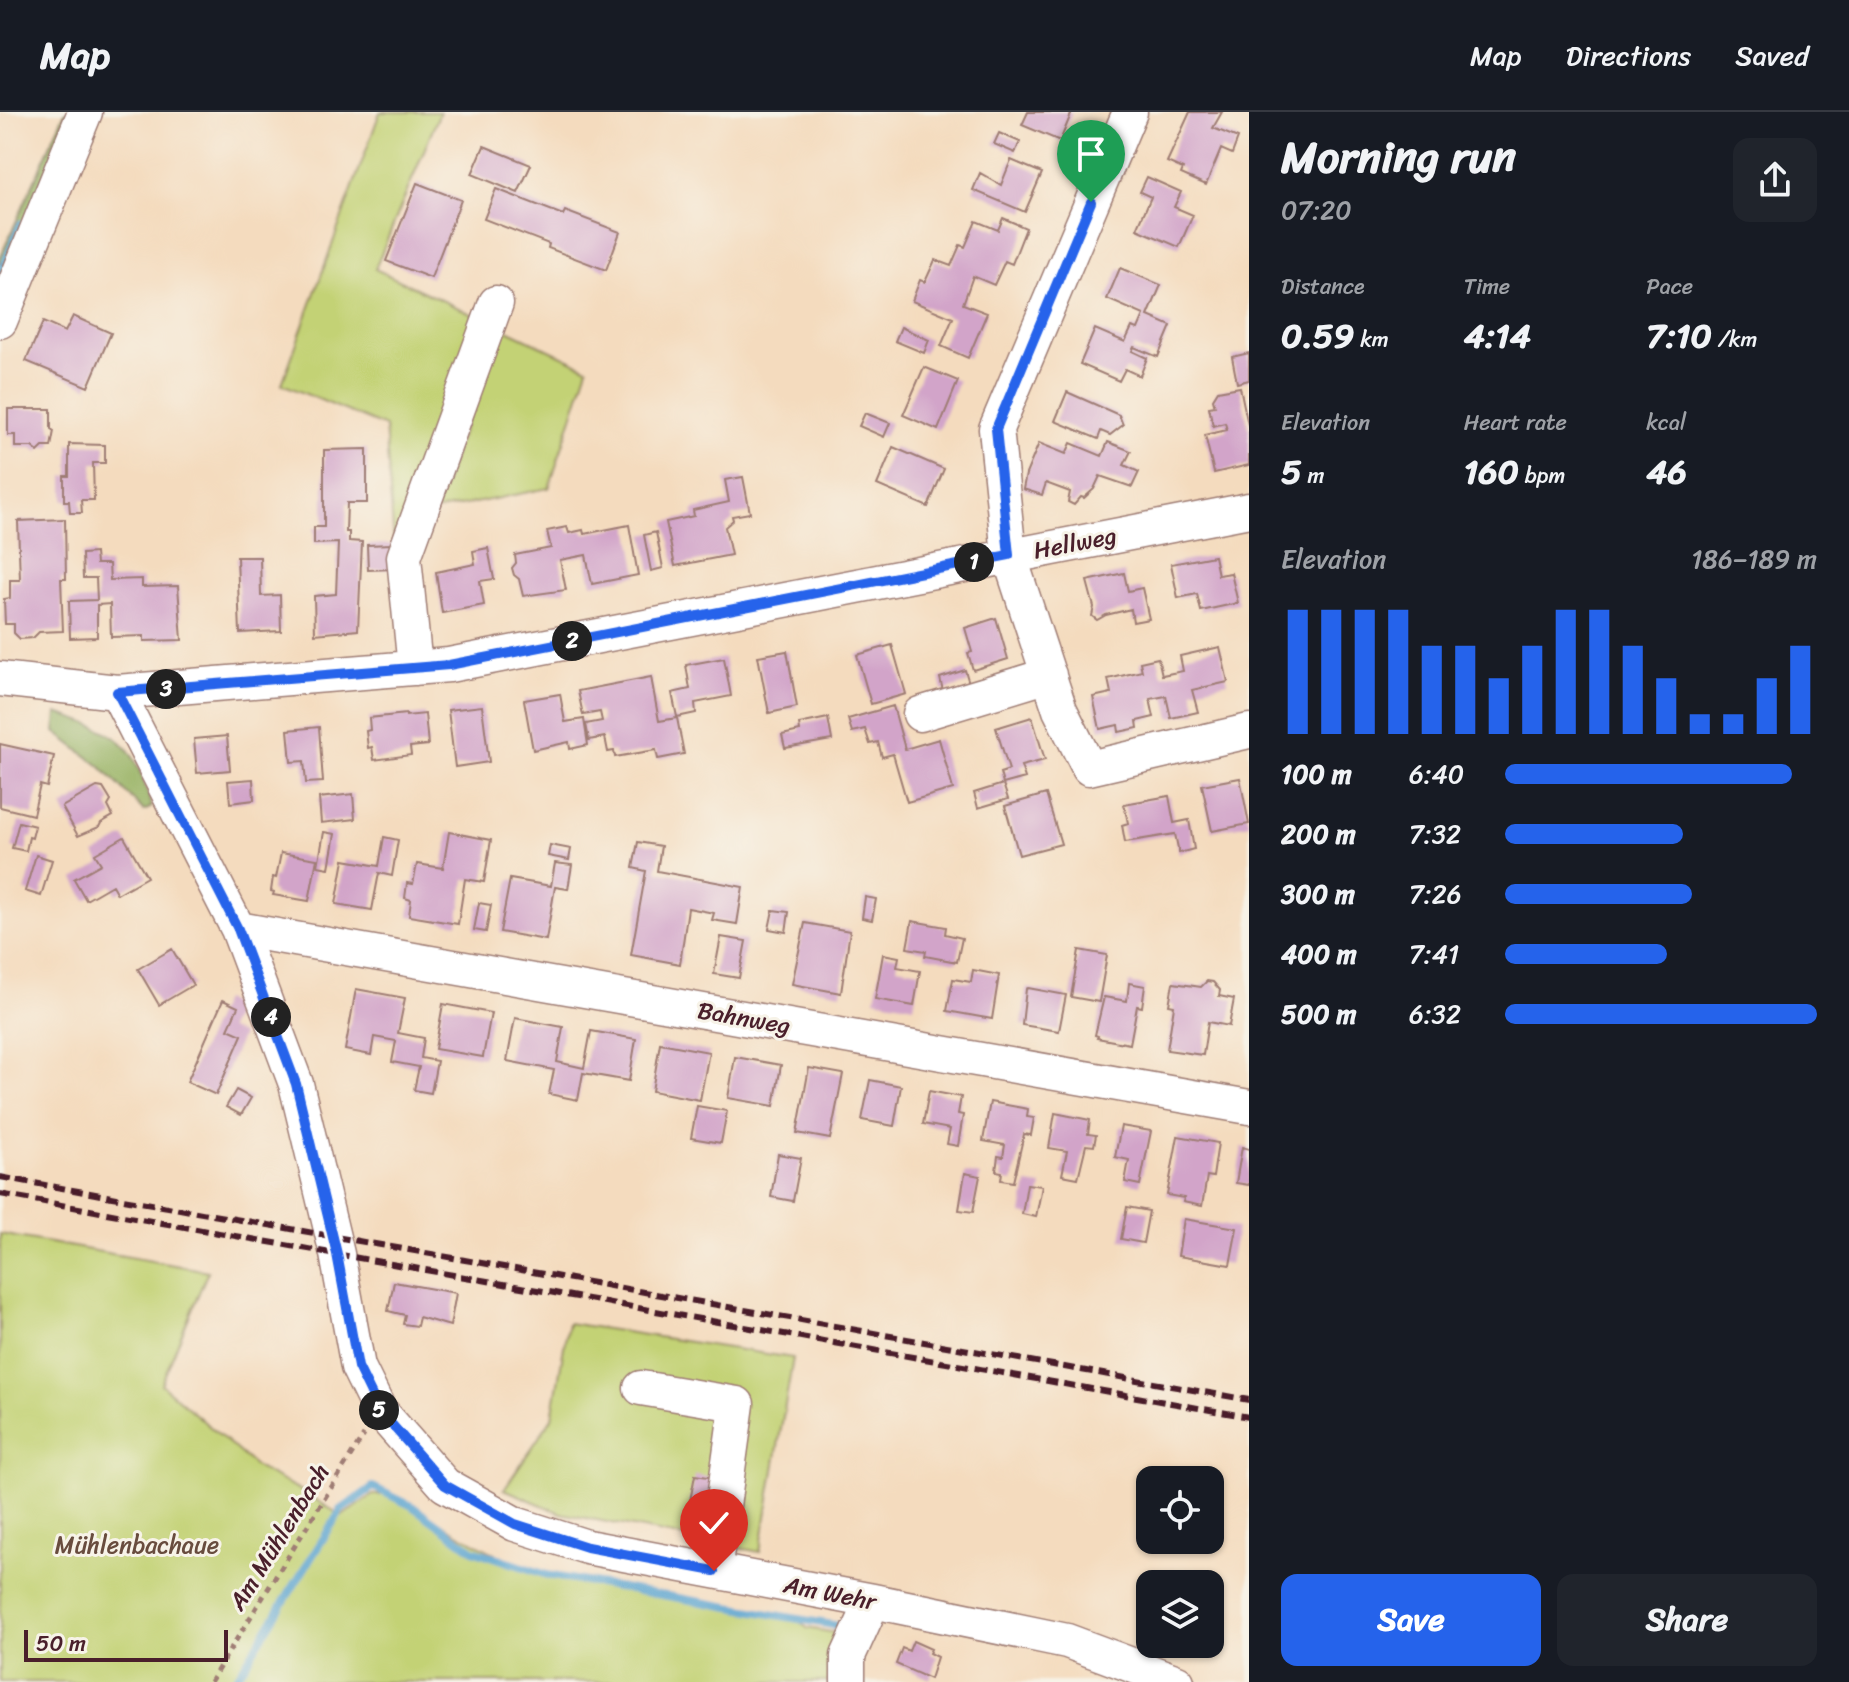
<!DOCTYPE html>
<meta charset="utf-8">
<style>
:root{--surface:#171b24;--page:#20242c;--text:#f1f3f6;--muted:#9ea1a6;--line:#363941;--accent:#2563eb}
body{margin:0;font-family:Sriracha,sans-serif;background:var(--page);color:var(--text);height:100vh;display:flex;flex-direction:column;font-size:30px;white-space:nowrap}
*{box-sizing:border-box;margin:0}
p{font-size:26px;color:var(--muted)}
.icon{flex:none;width:44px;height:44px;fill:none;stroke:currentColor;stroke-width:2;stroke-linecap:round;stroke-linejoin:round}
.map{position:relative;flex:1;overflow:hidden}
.side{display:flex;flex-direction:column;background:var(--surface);width:600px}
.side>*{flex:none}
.tools{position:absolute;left:1136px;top:1354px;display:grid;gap:16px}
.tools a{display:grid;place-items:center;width:88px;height:88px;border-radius:16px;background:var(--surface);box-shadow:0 2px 6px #0004;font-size:40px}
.scale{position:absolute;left:24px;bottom:20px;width:204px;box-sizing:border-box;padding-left:8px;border:4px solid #4a1f2b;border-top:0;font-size:22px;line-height:28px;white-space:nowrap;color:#4a1f2b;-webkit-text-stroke:6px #f7f3e8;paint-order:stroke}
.pin{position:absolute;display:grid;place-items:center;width:68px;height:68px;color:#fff;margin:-82px -34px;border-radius:50% 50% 50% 0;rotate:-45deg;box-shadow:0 0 8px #0007}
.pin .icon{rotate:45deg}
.km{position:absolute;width:40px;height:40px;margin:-20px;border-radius:50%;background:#222;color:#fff;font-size:22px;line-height:40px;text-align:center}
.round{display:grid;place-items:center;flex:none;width:84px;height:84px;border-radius:16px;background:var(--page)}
.head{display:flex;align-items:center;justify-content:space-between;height:136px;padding:0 32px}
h1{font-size:44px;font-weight:700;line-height:60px}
.metrics{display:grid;grid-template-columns:repeat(3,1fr);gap:12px;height:136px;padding:8px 32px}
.metrics div{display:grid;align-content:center}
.metrics b{font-size:34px;font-weight:700}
.metrics small{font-size:22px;font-weight:400}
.metrics p{font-size:22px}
.chart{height:224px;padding:16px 32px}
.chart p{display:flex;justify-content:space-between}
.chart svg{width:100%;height:144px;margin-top:8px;stroke:var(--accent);stroke-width:6}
.cta{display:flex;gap:16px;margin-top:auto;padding:16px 32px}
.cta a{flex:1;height:92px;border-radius:16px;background:var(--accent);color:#fff;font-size:32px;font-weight:700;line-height:92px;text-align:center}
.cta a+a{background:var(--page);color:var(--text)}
ul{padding:0 32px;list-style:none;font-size:26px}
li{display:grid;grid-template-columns:128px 96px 1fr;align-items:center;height:60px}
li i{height:20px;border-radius:10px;background:var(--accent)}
header{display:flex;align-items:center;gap:48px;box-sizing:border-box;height:112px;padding:0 40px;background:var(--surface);border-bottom:2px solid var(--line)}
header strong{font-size:38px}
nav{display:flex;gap:44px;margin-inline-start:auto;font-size:28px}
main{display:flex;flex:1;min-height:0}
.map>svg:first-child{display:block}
.green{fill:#c3d275;stroke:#867850;stroke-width:2}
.forest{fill:#9ab466;stroke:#726a48;stroke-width:2}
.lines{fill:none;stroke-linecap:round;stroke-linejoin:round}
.stream{stroke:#57a2cf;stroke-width:8}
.building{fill:#d2a4c9}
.minor-casing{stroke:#9f7d74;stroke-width:37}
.path{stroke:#9f7d74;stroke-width:5;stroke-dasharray:6 6;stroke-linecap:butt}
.minor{stroke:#fff;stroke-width:34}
.rail{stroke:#4a1f2b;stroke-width:6;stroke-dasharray:12 6;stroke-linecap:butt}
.route-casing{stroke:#fff;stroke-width:16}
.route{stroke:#2563eb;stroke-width:10}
.labels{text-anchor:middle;stroke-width:6;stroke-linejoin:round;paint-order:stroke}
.street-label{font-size:24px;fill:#4a1f2b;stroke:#f7f3e8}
.park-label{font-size:24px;fill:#684c3e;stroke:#f7f3e8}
</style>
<header>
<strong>Map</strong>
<nav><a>Map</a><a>Directions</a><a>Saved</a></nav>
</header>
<main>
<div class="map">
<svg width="1249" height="1570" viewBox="0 0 1249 1570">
<rect width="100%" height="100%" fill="#f7f3e8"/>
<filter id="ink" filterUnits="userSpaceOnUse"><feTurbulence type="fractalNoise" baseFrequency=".0125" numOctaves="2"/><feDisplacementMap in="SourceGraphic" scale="16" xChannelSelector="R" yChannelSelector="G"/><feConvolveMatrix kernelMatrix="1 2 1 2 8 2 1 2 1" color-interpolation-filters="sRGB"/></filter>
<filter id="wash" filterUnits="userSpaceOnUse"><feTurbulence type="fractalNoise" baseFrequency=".006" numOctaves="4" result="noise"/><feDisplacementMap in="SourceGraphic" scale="32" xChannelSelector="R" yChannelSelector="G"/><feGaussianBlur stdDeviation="1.8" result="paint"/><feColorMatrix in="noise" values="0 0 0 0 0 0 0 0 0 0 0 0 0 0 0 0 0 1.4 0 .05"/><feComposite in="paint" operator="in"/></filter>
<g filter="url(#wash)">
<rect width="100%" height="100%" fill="#f4dbbe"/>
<path class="green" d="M380,0H440L375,157L478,205L395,445L385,315L282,272Z
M499,214L588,256L549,376L435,399Z
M0,1122L208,1159L161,1272L257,1356L302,1379L342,1404L373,1383H389L501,1445L554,1464L797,1507L807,1516L870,1527L844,1570H0Z
M568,1211L793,1246L760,1440L561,1401L504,1377L552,1306Z"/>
<path class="forest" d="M65,0H78L0,192V146Z
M57,601C78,608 105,615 122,631C138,646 145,674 152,695L144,699L100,654L55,620Z"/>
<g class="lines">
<path class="stream" d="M0,163L21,112
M234,1570L341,1398L373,1375L412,1394L473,1438L547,1463L850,1516"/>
</g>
<g id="blocks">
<path class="building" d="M1028,0H1072L1060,29L1022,13Z
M1190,0H1222L1213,16L1238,26L1232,42L1221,37L1206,73L1181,62L1183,57L1167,50Z
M999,21L1020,30L1015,41L994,32Z
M484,34L531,53L518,81L472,62Z
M1011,48L1042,61L1025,100L973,78L980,61L1001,73Z
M1147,65L1181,80L1174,95L1193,103L1179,135L1137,117L1151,85L1140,80Z
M417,71L461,88L431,166L386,149Z
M496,77L563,103L565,99L620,120L606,158L548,136L549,132L484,107Z
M1003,106L1026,116L1012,152L1005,149L994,173L973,164L963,192L987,201L968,246L941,234L953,206L912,189L920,168L925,170L935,148L951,154L960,133L965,135L976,109L998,118Z
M1120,156L1161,173L1148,204L1171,214L1158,245L1134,235L1132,239L1147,246L1140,264L1125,257L1119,269L1080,252L1095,217L1125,230L1132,215L1138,217L1144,203L1107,187Z
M73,204L111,221L88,275L26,249L43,210L65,220Z
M901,215L929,228L924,241L895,229Z
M1249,241V268L1237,271L1232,245Z
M924,255L958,269L938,318L903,303Z
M1240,275L1249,318V353L1214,361L1205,323L1227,318L1225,311L1213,314L1209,295L1215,294L1213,287L1218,279Z
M1067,280L1119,303L1123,313L1110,323L1101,319L1098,327L1055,309Z
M8,297H51V317L54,319L51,335H43L38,340L32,335H15V323H8Z
M865,301L890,311L884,325L859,314Z
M1108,330L1131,339L1124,353L1139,360L1132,375L1100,364L1094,377L1084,386L1081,385L1074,393L1068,390L1070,380L1046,371L1042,383L1023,377L1026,362L1039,331L1066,342L1071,331L1102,344Z
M69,332L105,333V351H93L94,388H81L82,401H70L69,389H64V364H69Z
M893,335L944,357L928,395L877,373Z
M367,337V391H347L346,420H349V429L362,430L358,518L315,522L314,484L336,482L338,431L314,432V415H324V338Z
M743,365L750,401L732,404L733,408L725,415L731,443L675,454L666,410L694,404L693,398L729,390L725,368Z
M65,407L66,467H61L63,519L39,520L33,526L20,527L14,521V512H5L4,487L10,486V468H20L18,409Z
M629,413L638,463L592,472L586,443L560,448L566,478L523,484L519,467L514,463L512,456L516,451L515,443L551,436L547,419L567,415L569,421L583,418L584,422Z
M656,420L663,456L651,459L644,423Z
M392,432L393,457L368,458L367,433Z
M488,436L494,467L480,469L484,493L442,501L436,460L475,452L473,439Z
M95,441L96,452H109L110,468L142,467V475L178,474L182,528L144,529V524L111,525L110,492L97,493V525L70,526L69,489L97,488L96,466H83L82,442Z
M1214,444L1218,463L1231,461L1238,491L1201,499L1197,482L1178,486L1171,452Z
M237,445H260L261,484L280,483L281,519L240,521Z
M1124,461L1128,479L1142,476L1149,507L1133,510L1131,497L1106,503L1097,508L1092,504L1094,495L1087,469Z
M996,506L1008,547L973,558L968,541L972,540L965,516Z
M892,533L906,582L871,592L857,543Z
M1220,535L1228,570L1192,578L1198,600L1171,606L1166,584L1150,587L1154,605L1137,609L1138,616L1119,620L1118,613L1100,617L1093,585L1111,581L1108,567L1142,559L1140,550L1158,546L1162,563L1183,559L1180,544Z
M787,539L797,595L769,601L758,544Z
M724,546L731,584L695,591L696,601L677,605L672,581L690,577L686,553Z
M965,558L969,571L943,579L940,566Z
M651,565L659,609L677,606L684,642L658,647L656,638L615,645L614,639L608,640L605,625L589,628L586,612L602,609L600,600L583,603L578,579Z
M560,582L565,610L584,607L588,633L570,637L569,630L533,638L524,588Z
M482,594L489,650L455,655L448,598Z
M893,594L905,637L939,627L953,677L907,690L893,642L882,645L878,630L870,632L865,617L852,620L848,607Z
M406,602V604L425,602L428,633L410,635L411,643L374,648L372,635L368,636L366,619L370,618L369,606Z
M1032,605L1045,648L1021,654L1025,666L1003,672L1000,661L1009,658L996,616Z
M828,606L832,628L785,636L782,623L800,619L799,612Z
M319,615L323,670L306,671L304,649L291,650L288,618Z
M227,624L230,658L197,661L194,627Z
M0,632L54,644L47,675L40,673L33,703L0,695Z
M1240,666L1249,712L1212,719L1202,673Z
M253,667L254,688L230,691L228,669Z
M1003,672L1008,687L978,696L974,681Z
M97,675L103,676L111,689L108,694L113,704L101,711L99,715L78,724L62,695Z
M353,682L355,707L321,711L319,686Z
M1046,682L1061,732L1019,743L1005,694Z
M1169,684L1174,711L1189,708L1194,737L1179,741L1175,722L1125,730L1122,713L1128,711L1124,692Z
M19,710L35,714L32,726L29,725L26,739L12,736Z
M324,720L335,722L329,756L318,754Z
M449,720L491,728L484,770L465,767L458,812L409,804L411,788L405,786L407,771L413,772L417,752L443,756Z
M124,725L147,765L117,782L112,773L86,788L74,767L101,752L95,742Z
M384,725L398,728L392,764L379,761L372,798L336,792L344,748L379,754Z
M638,730L661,734L657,759L743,775L737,812L712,808L714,801L688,796L680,852L631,843L646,759L633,756Z
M550,733L571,737L569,748L548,744Z
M281,741L317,747L309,789L273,783L274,780L271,779L273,765L276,766Z
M36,743L52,748L41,784L25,779Z
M555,751L572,753L568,777L555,775L546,828L500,820L510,767L551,774Z
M865,785L876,787L872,808L862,806Z
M479,791L491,793L486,820L474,818Z
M773,798L789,800L786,820L769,817Z
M912,809L946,815L945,822L962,826L957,850L925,844L926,839L907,836Z
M805,811L850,819L841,881L792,872Z
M721,825L746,829L739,866L714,862Z
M172,837L193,873L159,893L138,857Z
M1079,838L1107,843L1099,890L1071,885Z
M883,842L899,845L897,855L920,859L914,894L875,887Z
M973,858L999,863L992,907L947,899L953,867L971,870Z
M1207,869L1213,870L1220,878L1219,884L1234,887L1229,914L1208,910L1203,943L1167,938L1174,894L1169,893L1173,871L1201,875Z
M1129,871L1145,874L1142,895L1137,894L1130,932L1097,926L1098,924L1095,923L1104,885L1127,889Z
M1028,876L1066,883L1059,919L1022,913L1026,877Z
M356,877L405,886L398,921L424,926L421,946L437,949L431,981L414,978L419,955L392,950L396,929L374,925L371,943L345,938Z
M223,888L238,895L228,917L242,923L216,983L187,970Z
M443,892L491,901L483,945L435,937Z
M515,906L563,915L557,950L584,956L591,919L636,927L629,969L583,961L578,988L549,982L554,958L507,949Z
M660,931L709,940L700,988L652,979Z
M735,945L781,953L774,994L728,986Z
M809,956L843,962L830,1027L797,1021Z
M870,968L901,974L894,1014L862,1008Z
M236,978L251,986L241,1003L226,995Z
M929,979L961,985L958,1002L963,1003L958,1034L947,1032L950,1017L923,1012Z
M990,990L1028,997L1027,1005L1034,1006L1031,1023L1024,1022L1013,1070L1001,1068L1002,1060L996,1059L998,1044L1003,1045L1005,1033L983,1029Z
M697,994L727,999L721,1031L691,1026Z
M1055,1001L1090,1008L1088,1022L1096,1023L1094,1034L1086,1033L1078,1066L1062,1063L1067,1039L1049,1036Z
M1121,1014L1151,1019L1140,1073L1125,1070L1129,1048L1115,1045Z
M1178,1024L1218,1031L1213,1065L1207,1064L1202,1094L1183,1090L1184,1086L1167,1083Z
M1242,1035L1249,1037V1073L1236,1071Z
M778,1042L801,1046L793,1089L771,1085Z
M965,1061L980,1064L973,1100L959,1098Z
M1027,1072L1042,1074L1036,1105L1022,1102Z
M1127,1095L1149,1099L1143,1131L1121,1127Z
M1184,1107L1237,1116L1230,1153L1178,1144Z
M394,1170L456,1181L450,1214L419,1205L417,1214L403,1212L405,1203L388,1199Z
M695,1363L715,1366L710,1393L690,1389Z
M913,1529L931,1537L929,1541L937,1545L930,1567L896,1552L902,1536L909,1539Z"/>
</g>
</g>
<g filter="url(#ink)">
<use href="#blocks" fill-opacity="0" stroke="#9f7d74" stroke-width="2"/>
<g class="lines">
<defs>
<path id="minor" d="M1130,0L996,317L1009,443L1060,598L1089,656L1249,619
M0,209L85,0
M415,556L404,445L496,191
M0,567L117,580L449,553L1249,398
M117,580L238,817L296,972L337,1142L358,1255L379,1298L445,1373L515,1412L587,1435L873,1489L1067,1529L1177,1570
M920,602L1049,563
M238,817L1249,995
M641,1276L737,1292L714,1459
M848,1570V1544L873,1489"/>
</defs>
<use href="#minor" class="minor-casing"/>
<path class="path" d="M210,1570L364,1323"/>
<use href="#minor" class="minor"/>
<path class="rail" d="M0,1065L1249,1288
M0,1082L1249,1305"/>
</g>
</g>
<g class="lines" filter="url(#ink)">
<defs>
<path id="route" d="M714,1459L587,1435L515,1412L445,1373L379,1298L358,1255L337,1142L296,972L238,817L117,580L449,553L1009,443L996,317L1091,90"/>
</defs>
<use href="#route" class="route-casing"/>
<use href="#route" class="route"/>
</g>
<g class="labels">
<g class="street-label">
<text transform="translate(1075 431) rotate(-11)" y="8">Hellweg</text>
<text transform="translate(744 906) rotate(10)" y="8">Bahnweg</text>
<text transform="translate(279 1425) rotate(-58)" y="8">Am Mühlenbach</text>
<text transform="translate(830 1481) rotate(11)" y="8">Am Wehr</text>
</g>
<g class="park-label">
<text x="137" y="1441">Mühlenbachaue</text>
</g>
</g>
</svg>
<div class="tools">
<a><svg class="icon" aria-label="locate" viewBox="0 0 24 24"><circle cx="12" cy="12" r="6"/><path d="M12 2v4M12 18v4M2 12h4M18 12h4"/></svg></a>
<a><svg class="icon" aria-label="layers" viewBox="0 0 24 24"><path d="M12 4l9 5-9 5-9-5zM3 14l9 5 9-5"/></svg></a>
</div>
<div class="scale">50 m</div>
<div class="pin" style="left:1091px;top:90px;background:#1e9e55"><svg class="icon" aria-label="arrive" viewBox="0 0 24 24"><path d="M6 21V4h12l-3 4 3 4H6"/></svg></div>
<div class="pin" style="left:714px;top:1459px;background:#d93025"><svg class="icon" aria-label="check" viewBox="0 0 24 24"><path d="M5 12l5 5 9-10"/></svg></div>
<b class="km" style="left:974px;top:450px">1</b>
<b class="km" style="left:572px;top:529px">2</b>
<b class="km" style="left:166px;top:577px">3</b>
<b class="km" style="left:271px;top:905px">4</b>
<b class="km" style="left:379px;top:1298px">5</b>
</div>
<section class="side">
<div class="head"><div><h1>Morning run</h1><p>07:20</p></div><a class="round"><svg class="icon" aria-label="share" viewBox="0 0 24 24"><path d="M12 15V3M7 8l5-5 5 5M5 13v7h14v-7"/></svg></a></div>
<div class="metrics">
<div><p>Distance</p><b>0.59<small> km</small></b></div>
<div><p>Time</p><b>4:14</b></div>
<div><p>Pace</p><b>7:10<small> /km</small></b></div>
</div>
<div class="metrics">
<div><p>Elevation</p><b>5<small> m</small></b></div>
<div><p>Heart rate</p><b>160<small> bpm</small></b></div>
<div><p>kcal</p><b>46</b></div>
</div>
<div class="chart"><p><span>Elevation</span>186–189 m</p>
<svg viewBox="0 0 160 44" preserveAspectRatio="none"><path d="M5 44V6M15 44V6M25 44V6M35 44V6M45 44V17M55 44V17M65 44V27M75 44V17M85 44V6M95 44V6M105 44V17M115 44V27M125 44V38M135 44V38M145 44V27M155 44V17"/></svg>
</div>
<ul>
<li><b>100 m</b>6:40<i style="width:92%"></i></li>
<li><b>200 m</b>7:32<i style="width:57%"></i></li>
<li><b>300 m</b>7:26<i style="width:60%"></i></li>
<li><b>400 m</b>7:41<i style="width:52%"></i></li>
<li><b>500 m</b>6:32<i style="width:100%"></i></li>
</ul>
<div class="cta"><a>Save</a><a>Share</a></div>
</section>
</main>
